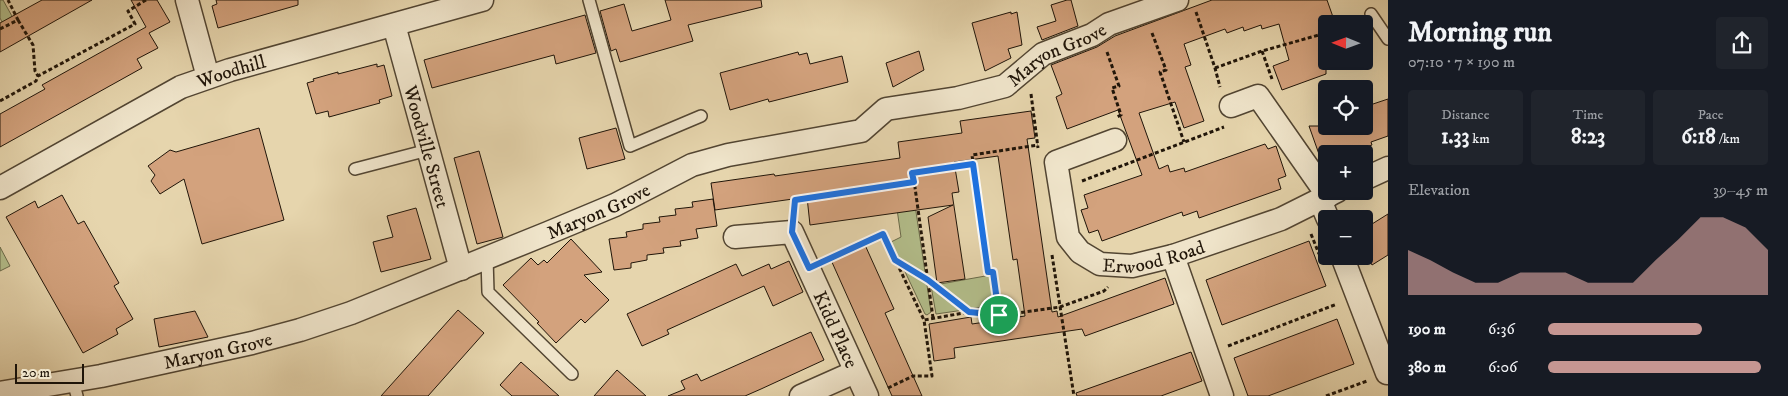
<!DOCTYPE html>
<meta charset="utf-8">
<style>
:root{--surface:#171b24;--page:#20242c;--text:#f1f3f6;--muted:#9ea1a6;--accent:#c59692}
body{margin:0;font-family:"IM FELL DW Pica",serif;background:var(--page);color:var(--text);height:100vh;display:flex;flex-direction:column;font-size:19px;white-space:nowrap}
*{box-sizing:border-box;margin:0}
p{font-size:16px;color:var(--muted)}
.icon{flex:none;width:28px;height:28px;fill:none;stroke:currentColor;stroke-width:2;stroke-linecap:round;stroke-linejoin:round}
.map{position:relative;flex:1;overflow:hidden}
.panel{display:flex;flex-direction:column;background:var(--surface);width:400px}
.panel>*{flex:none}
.needle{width:32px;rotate:271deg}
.tools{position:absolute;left:1318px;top:15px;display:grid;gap:10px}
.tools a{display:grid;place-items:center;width:55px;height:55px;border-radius:5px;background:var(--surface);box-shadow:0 5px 20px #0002;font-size:25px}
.scale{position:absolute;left:15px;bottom:12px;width:69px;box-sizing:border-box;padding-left:5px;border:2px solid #201509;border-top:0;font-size:14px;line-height:18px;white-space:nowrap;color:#201509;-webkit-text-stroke:4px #efe4ca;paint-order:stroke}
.pin{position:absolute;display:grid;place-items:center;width:42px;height:42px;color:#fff;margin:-21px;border:2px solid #fff;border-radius:50%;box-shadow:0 1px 5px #0007}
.round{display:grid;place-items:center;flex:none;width:52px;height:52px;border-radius:5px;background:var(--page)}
.headline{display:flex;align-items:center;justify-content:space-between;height:85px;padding:0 20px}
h1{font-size:28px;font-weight:700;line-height:38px}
.metrics{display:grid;grid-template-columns:repeat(3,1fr);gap:8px;height:85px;padding:5px 20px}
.metrics div{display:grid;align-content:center;border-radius:5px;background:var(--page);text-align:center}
.metrics b{font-size:21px;font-weight:700}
.metrics small{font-size:14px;font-weight:400}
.metrics p{font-size:14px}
.chart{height:140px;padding:10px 20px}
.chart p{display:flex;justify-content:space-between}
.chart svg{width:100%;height:90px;margin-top:5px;fill:var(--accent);opacity:.7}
ul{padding:0 20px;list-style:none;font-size:16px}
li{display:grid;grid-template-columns:80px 60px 1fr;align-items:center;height:38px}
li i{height:12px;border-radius:6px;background:var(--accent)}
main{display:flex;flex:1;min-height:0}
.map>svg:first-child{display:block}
.green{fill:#b3be8b;stroke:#6a6a4a}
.building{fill:#d3a27d;stroke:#201509}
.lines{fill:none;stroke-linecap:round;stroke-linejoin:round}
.lane-casing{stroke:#524532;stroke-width:14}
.street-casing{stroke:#524532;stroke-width:25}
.path{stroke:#201509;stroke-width:3;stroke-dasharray:4 2.5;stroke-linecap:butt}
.lane{stroke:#efe4ca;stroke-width:11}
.street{stroke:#efe4ca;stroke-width:22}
.route-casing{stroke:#fff;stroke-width:10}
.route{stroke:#1a73e8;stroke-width:6}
.labels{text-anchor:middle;stroke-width:5;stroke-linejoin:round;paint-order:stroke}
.street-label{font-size:19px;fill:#201509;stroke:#efe4ca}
</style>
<main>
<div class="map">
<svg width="1388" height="396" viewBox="0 0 1388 396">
<rect width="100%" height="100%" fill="#e6d5ad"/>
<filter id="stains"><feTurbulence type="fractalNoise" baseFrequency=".004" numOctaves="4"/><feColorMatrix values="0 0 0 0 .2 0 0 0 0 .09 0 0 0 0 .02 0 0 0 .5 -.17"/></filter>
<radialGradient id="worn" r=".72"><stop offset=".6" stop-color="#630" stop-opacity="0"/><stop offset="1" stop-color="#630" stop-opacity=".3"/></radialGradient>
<path class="green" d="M0,0H3L13,18L3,24L0,18Z
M912,185L931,312L927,315L925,314L891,242L901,237L894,188Z
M0,247L10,266L0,271Z
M991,275L996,305L968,309L935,285Z
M931,286L964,310L936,314Z"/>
<path class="building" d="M42,0H92L0,52V23Z
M131,0H157L170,22L149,33L158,48L137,59L142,68L0,147V114L45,89L42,85L146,27Z
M216,0H298V5L218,28L212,6L217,4Z
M665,0H761L762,7L688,25L693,41L620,62L616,49L611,51L600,11L624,4L632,31L671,20Z
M1067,0H1071L1078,26L1042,40L1037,27L1056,21L1051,5Z
M1212,0H1327L1333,17L1326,20V74L1282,90L1273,66L1289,60L1279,24L1262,29L1261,25L1244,31L1243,27L1227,33L1225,29L1184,44L1191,65L1185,67L1204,121L1184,128L1175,102L1139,113L1159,169L1168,165L1170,172L1184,168L1185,172L1265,144L1268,149L1276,146L1286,176L1278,179L1281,189L1199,218L1197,211L1183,216L1182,212L1102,241L1098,230L1089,233L1081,210L1088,208L1084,195L1142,175L1118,110L1067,129L1056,97L1062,94L1051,65L1097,47L1115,36Z
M1011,12V14L1017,12L1022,45L1008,49L1011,58L985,71L972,23Z
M585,15L596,53L556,64L554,55L432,88L424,60Z
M919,51L924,70L893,87L886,63Z
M798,52L799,55L807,53L810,64L842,56L848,82L769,102L768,99L730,110L720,73Z
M377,64V67L384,65L392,96L379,100L380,103L329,117L328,111L316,114L307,83L314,81L313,79L338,72V74Z
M1388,99V136L1371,142L1372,145L1356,151L1354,148L1338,153L1337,150L1320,157L1309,126H1364V107Z
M1031,111L1035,138L1027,139L1052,312L1057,311L1058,317L1165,278L1174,304L1085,336L1082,329L954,348L955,358L934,361L929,324L971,317L972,324L1025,316L1017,259L1013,260L998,156L954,162L959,192L952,193L965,279L937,283L928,217L953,205L810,225L807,197L715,210L711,183L774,174L775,176L900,158L898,142L962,133L960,121Z
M259,128L284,220L202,244L184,179L160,194L151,181L155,175L148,166L170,150L176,152Z
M616,128L625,159L587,169L579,138Z
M479,151L503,237L477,244L454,158Z
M62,195L78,224L84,221L119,283L114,286L133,319L116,329L118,334L83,353L6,217L35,201L38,208Z
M713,199L717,226L696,229L698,238L680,241L681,246L663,248L664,253L647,255V260L631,263V268L614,270L609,239L627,237L626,232L643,229V224L660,222L659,217L676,215L675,209L693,207L692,202Z
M416,208L431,259L381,272L373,242L393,237L387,216Z
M1388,214V255L1372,265L1364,251V229Z
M571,239L602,272L584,275L609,300L585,323L581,319L556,343L537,323L539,322L503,285L531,258L538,265L544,260L547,263Z
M1309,241L1326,286L1222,325L1206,280Z
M865,245L894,309L885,313L922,396H892L831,260Z
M789,261L803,292L773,306L764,286L667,330L669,334L642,346L627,314L736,264L742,276L769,264L771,269Z
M458,310L484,333L428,396H381Z
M195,311L208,337L159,347L154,319Z
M1337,319L1354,364L1268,396H1248L1234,358Z
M811,332L824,360L761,389L745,396H668L685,389L681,381L697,374L701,381Z
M1191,352L1202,381L1161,396H1077L1076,393Z
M521,362L559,396H512L500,385Z
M617,370L646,396H594Z"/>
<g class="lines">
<defs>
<path id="lane" d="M589,0L630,146L701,116
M1371,14L1388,39
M355,169L428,150
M487,258L488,292L572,374
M73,381L77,396"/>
<g id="street">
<path d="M187,0L208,77"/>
<path id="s1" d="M394,25L461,269"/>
<path d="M1231,106L1258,96L1328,196"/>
<path id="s2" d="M1115,140L1056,162L1068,237L1080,252L1100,264L1132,266L1173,256L1281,219L1337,191"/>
<path d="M1364,179L1388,168"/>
<path id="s3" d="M0,188L181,87L230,70L482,0"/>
<path d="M1320,200L1328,219"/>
<path id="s4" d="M735,237L792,232L867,396"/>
<path d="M1173,256L1222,396"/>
<path d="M1342,256L1387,373"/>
<path id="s5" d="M0,393L101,376L252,343L300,330L351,313L548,233L615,205L692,165L728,155L861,131L886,109L958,98L1005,86L1043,54L1092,35L1109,24L1177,0"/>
<path d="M801,396L855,372"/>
</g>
</defs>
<use href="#lane" class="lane-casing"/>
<use href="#street" class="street-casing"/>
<path class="path" d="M1196,12L1215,68L1220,87
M18,20L33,45L35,71L38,76
M0,29L18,20L8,0
M1152,33L1166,70L1160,72L1184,142
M1262,51L1272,79
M1107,52L1119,86L1112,88L1121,115L1117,117
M1215,68L1262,51L1326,33
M1031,94L1038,148
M0,101L36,81L38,76L135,24L128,11L146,0
M1082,181L1224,127
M794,210L795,200L914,182
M1311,234L1319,254
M1052,255L1074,396
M829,259L883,234L924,320
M896,260L927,280L969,312
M999,315L993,272L988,273L972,155L1038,145
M933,318L913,173L973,164
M1228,346L1337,304
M888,388L913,376H932L924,320L969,312L1003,315L1060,307L1104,291L1108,287
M1326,396L1367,381"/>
<use href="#lane" class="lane"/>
<use href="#street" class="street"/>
</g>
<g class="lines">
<defs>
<path id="route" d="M973,164L988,272H993L999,315L969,312L928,280L895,260L883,234L809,268L792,232L795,200L914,182L912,173Z"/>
</defs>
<use href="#route" class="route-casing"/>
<use href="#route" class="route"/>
</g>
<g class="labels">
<g class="street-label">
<text dy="7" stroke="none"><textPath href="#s5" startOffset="1121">Maryon Grove</textPath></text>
<text dy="7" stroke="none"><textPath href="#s3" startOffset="260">Woodhill</textPath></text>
<text dy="7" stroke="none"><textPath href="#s1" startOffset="126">Woodville Street</textPath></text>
<text dy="7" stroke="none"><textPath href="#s5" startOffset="628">Maryon Grove</textPath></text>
<text dy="7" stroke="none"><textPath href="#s2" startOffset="236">Erwood Road</textPath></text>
<text dy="7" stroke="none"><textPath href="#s4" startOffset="164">Kidd Place</textPath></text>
<text dy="7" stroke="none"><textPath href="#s5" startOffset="222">Maryon Grove</textPath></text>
</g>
</g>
<rect width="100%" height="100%" filter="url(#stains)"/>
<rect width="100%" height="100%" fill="url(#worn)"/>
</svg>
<div class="tools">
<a><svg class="needle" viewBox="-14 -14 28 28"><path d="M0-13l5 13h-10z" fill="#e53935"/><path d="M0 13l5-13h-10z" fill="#9ea1a6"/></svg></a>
<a><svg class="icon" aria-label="locate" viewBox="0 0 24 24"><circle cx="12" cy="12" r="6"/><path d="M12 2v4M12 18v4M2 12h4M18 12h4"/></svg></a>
<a>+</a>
<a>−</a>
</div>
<div class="scale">20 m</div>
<div class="pin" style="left:999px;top:315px;background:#1e9e55"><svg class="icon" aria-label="arrive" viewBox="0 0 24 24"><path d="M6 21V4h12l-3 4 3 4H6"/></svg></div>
</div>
<section class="panel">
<div class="headline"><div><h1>Morning run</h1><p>07:10 · 7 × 190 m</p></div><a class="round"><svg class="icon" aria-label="share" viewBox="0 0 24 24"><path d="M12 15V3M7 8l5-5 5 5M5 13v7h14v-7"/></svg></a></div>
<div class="metrics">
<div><p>Distance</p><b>1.33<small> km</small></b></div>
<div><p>Time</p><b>8:23</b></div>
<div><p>Pace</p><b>6:18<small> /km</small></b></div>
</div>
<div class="chart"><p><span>Elevation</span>39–45 m</p>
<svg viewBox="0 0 160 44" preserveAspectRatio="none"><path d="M0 44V22L10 27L20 33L30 38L40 38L50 33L60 33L70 33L80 38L90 38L100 38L110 27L120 17L130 6L140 6L150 11L160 22V44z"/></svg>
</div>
<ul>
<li><b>190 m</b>6:36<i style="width:70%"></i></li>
<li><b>380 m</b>6:06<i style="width:97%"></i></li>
</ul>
</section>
</main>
